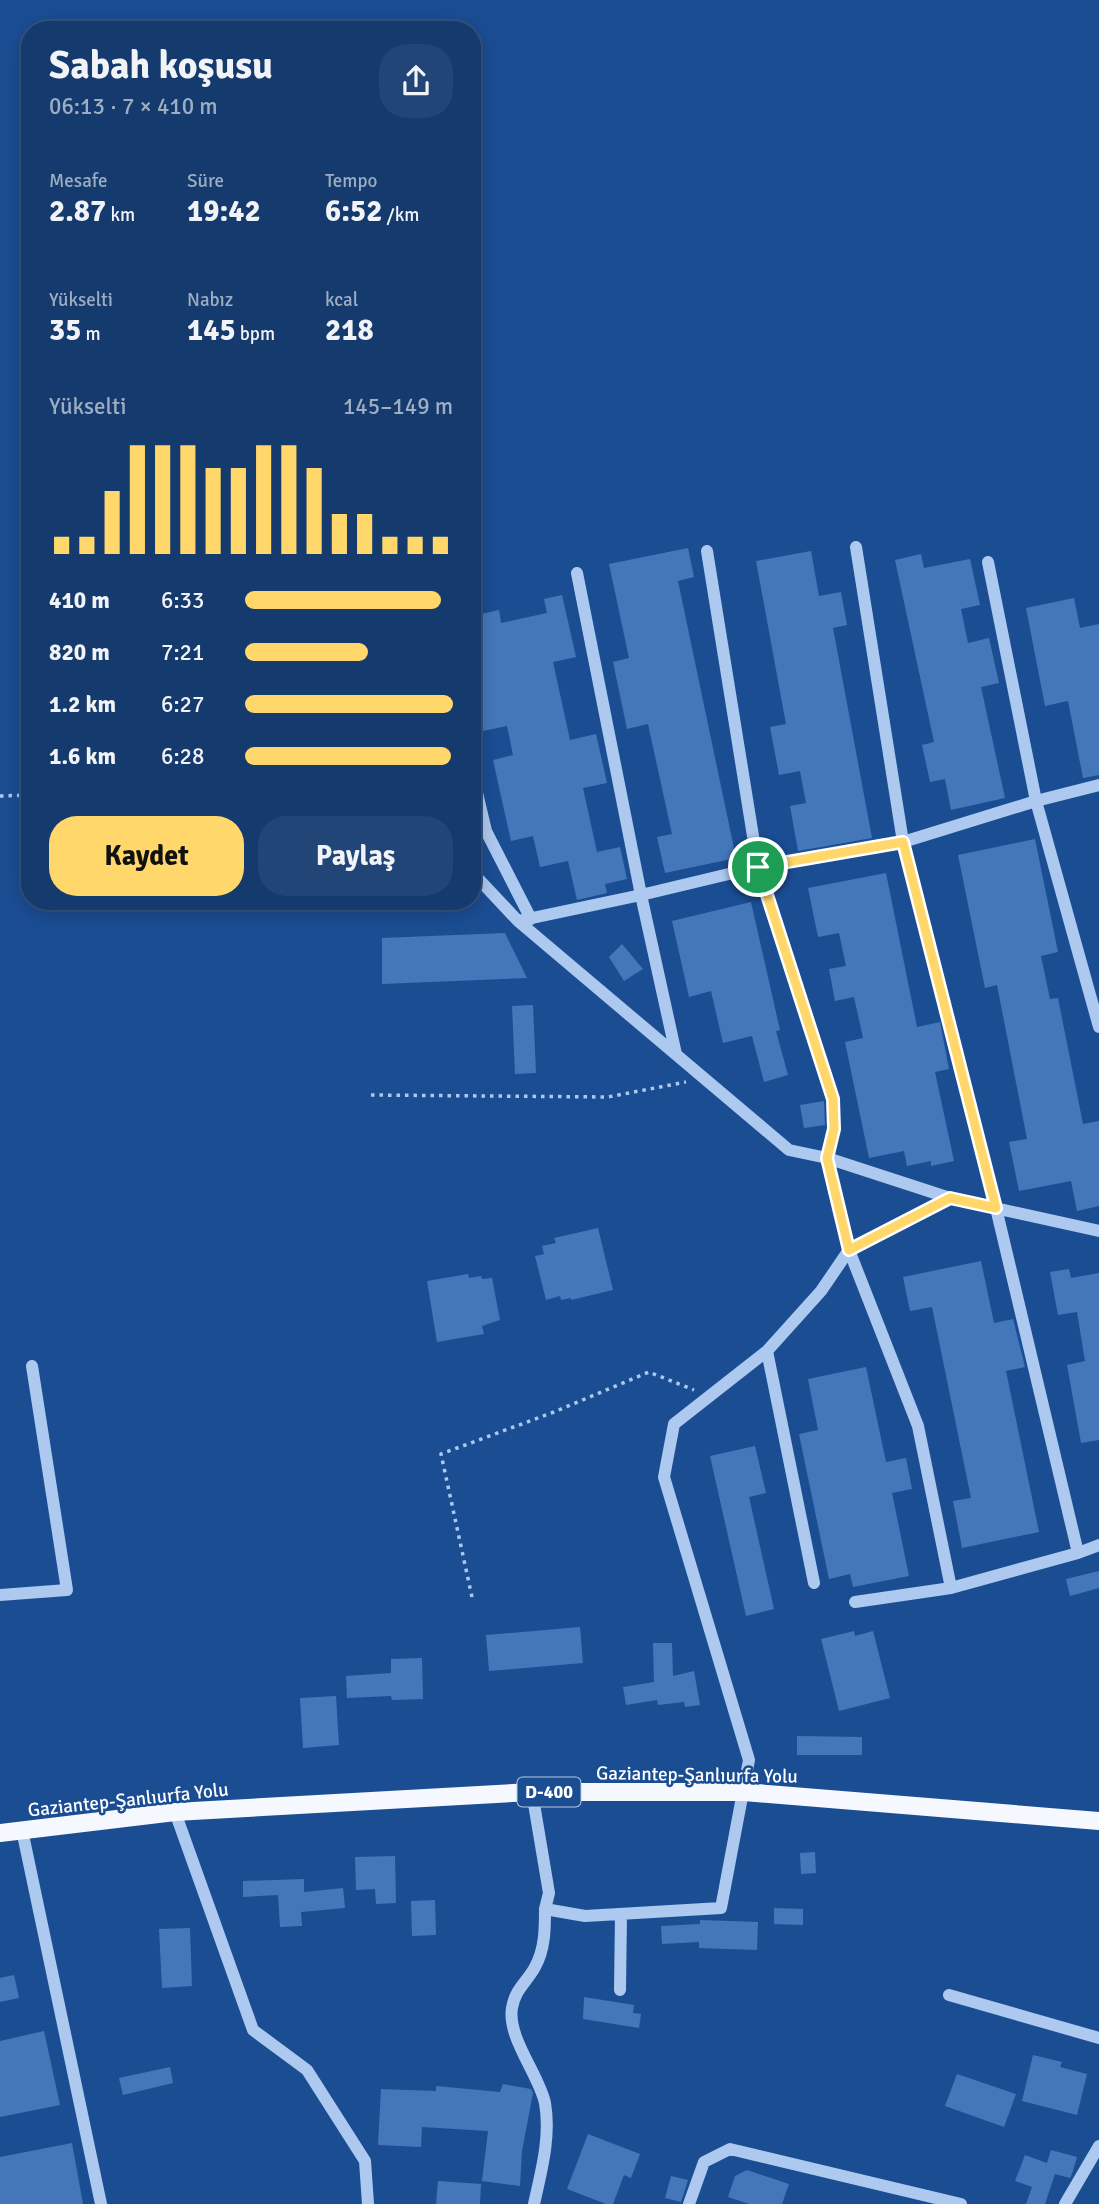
<!DOCTYPE html>
<html lang="tr">
<meta charset="utf-8">
<style>
:root{--surface:#143a6e;--page:#214576;--text:#f1f3f6;--muted:#9dadc2;--line:#335481;--accent:#ffd76b}
body{margin:0;font-family:Signika,sans-serif;background:var(--page);color:var(--text);height:100vh;display:flex;flex-direction:column;font-size:26px;white-space:nowrap}
*{box-sizing:border-box;margin:0}
p{font-size:23px;color:var(--muted)}
.icon{flex:none;width:38px;height:38px;fill:none;stroke:currentColor;stroke-width:2;stroke-linecap:round;stroke-linejoin:round}
.map{position:relative;flex:1;overflow:hidden}
.drawer{position:absolute;left:21px;top:21px;width:460px;height:889px;display:flex;flex-direction:column;background:var(--surface);border-radius:28px;box-shadow:0 4px 18px #0003,0 0 0 2px var(--line)}
.drawer>*{flex:none}
.pin{position:absolute;display:grid;place-items:center;width:60px;height:60px;color:#fff;margin:-30px;border:4px solid #fff;border-radius:50%;box-shadow:0 2px 7px #0007}
.round{display:grid;place-items:center;flex:none;width:74px;height:74px;border-radius:28px;background:var(--page)}
.head{display:flex;align-items:center;justify-content:space-between;height:119px;padding:0 28px}
h1{font-size:38px;font-weight:700;line-height:52px}
.metrics{display:grid;grid-template-columns:repeat(3,1fr);gap:10px;height:119px;padding:7px 28px}
.metrics div{display:grid;align-content:center}
.metrics b{font-size:30px;font-weight:700}
.metrics small{font-size:19px;font-weight:400}
.metrics p{font-size:19px}
.chart{height:196px;padding:14px 28px}
.chart p{display:flex;justify-content:space-between}
.chart svg{width:100%;height:126px;margin-top:7px;stroke:var(--accent);stroke-width:6}
.action{display:flex;gap:14px;margin-top:auto;padding:14px 28px}
.action a{flex:1;height:80px;border-radius:28px;background:var(--accent);color:#111;font-size:28px;font-weight:700;line-height:80px;text-align:center}
.action a+a{background:var(--page);color:var(--text)}
ul{padding:0 28px;list-style:none;font-size:23px}
li{display:grid;grid-template-columns:112px 84px 1fr;align-items:center;height:52px}
li i{height:18px;border-radius:9px;background:var(--accent)}
.map>svg:first-child{display:block}
.building{fill:#4477ba}
.lines{fill:none;stroke-linecap:round;stroke-linejoin:round}
.path{stroke:#adc9ef;stroke-width:3.5;stroke-dasharray:3.5 5;stroke-linecap:butt}
.minor{stroke:#adc9ef;stroke-width:12}
.major{stroke:#f5f8ff;stroke-width:18}
.route-casing{stroke:#fff;stroke-width:14}
.route{stroke:#ffd76b;stroke-width:9}
.labels{text-anchor:middle;stroke-width:5;stroke-linejoin:round;paint-order:stroke}
.shield{fill:#1b4d93;stroke:#bbcadf;stroke-width:2}
.shield-label{font-size:18px;font-weight:bold;fill:#fff}
.street-label{font-size:19px;fill:#fff;stroke:#1b4d93}
</style>
<div class="map">
<svg width="1099" height="2204" viewBox="0 0 1099 2204">
<rect width="100%" height="100%" fill="#1b4d93"/>
<path class="building" d="M688,548L694,577L678,581L736,858L665,873L657,837L672,834L648,724L627,729L613,662L629,658L609,564Z
M811,551L819,596L841,592L847,625L833,628L872,838L798,851L790,806L806,803L800,771L779,775L770,727L786,724L756,561Z
M921,554L924,568L970,559L980,605L961,609L968,643L989,638L999,683L981,687L1005,798L951,810L945,779L930,782L922,745L934,742L895,560Z
M562,595L576,657L553,662L570,740L596,734L607,783L583,788L597,852L620,847L627,879L605,884L607,893L577,900L568,861L540,867L533,836L511,841L493,760L513,755L507,726L483,731L472,685V616L499,610L501,623L547,613L544,599Z
M1074,598L1080,628L1099,624V775L1083,778L1068,701L1045,706L1026,608Z
M1035,839L1058,952L1041,956L1050,999L1058,998L1083,1124L1099,1121V1206L1077,1211L1071,1181L1019,1191L1009,1142L1027,1139L997,985L985,988L958,855Z
M886,873L917,1027L940,1022L949,1069L935,1072L954,1161L931,1166V1161L907,1166L904,1151L869,1158L845,1042L863,1038L854,997L835,1001L829,969L846,966L839,933L818,937L808,888Z
M751,902L780,1030L776,1031L788,1075L764,1082L752,1036L723,1043L711,991L689,997L672,921Z
M505,933L527,978L382,984V938Z
M622,944L643,969L624,981L609,957Z
M533,1005L536,1073L515,1074L512,1006Z
M824,1101L825,1125L804,1128L800,1105Z
M598,1228L613,1290L571,1300V1298L561,1300L560,1296L546,1300L535,1256L544,1254L542,1246L556,1243L554,1238Z
M981,1261L994,1323L1013,1319L1025,1367L1006,1371L1039,1532L962,1548L953,1501L971,1498L932,1307L910,1311L903,1277Z
M1069,1269L1071,1278L1099,1273V1440L1081,1443L1067,1365L1085,1361L1077,1312L1058,1315L1050,1272Z
M468,1274L469,1278L481,1276L482,1279L492,1278L500,1320L482,1326L484,1334L437,1342L427,1281Z
M866,1367L886,1462L906,1458L912,1489L892,1493L909,1576L853,1587L850,1574L829,1579L799,1434L818,1430L808,1379Z
M755,1446L766,1493L749,1497L774,1609L746,1616L710,1456Z
M1099,1571V1588L1070,1596L1066,1579Z
M580,1627L583,1663L489,1671L486,1635Z
M854,1631L855,1636L873,1631L890,1698L839,1711L821,1639Z
M653,1643H672L673,1676L694,1671L700,1705L685,1707L684,1702L658,1705L657,1700L626,1705L623,1687L654,1682Z
M422,1658L423,1699L392,1700L391,1696L347,1698L346,1676L391,1673V1659Z
M336,1696L339,1745L303,1748L300,1698Z
M797,1736L862,1737V1755H797Z
M815,1852L816,1873L801,1874L800,1853Z
M395,1856L396,1903L376,1904L375,1889L356,1890L355,1857Z
M304,1879V1892L343,1888L345,1908L301,1912L302,1926L280,1927L278,1895L243,1897V1881Z
M435,1900L436,1935L412,1936L411,1901Z
M774,1908L803,1909V1925L774,1924Z
M700,1920L758,1922L757,1950L699,1948V1942L662,1944L661,1926L700,1924Z
M190,1928L192,1986L162,1988L159,1929Z
M14,1975L19,1998L0,2002V1978Z
M584,1997L634,2005L633,2013L641,2014L639,2028L583,2019Z
M44,2031L60,2105L0,2117V2041Z
M1033,2055L1062,2062L1060,2067L1087,2074L1077,2115L1022,2101Z
M170,2067L173,2083L123,2095L119,2078Z
M957,2074L1016,2094L1004,2127L945,2106Z
M503,2084L531,2089L533,2093L522,2151L520,2186L482,2181L488,2131L422,2127L421,2147L378,2145L381,2089L436,2091V2086L500,2092Z
M588,2134L640,2154L631,2178L624,2175L613,2204H606L567,2189Z
M72,2143L83,2204H0V2157Z
M1051,2150L1077,2157L1072,2174L1070,2178L1055,2174L1045,2204H1026L1032,2187L1015,2181L1025,2155L1047,2163Z
M747,2170L789,2184L782,2204H749L728,2197L735,2176Z
M671,2176L688,2180L681,2202L665,2198Z
M438,2181L481,2184L480,2204H436Z"/>
<g class="lines">
<path class="path" d="M0,796L30,795
M371,1095L608,1097L686,1082
M472,1597L441,1454L554,1412L649,1372L694,1390"/>
<path class="minor" d="M856,547L903,842L996,1208L1078,1553
M707,551L758,867L833,1099L834,1129L827,1158L849,1250L918,1426L951,1588
M988,562L1036,801L1099,1027
M577,573L641,895L676,1054
M472,772L486,831L531,919
M472,872L518,921L789,1150L827,1158L950,1198L1099,1231
M518,921L641,895L758,867L903,842L1036,801L1099,785
M767,1351L814,1583
M0,1595L67,1590L32,1366
M855,1602L951,1588L1078,1553L1099,1545
M532,1792L549,1893L545,1909L585,1916L721,1908L749,1760L664,1477L674,1424L767,1351L821,1291L849,1250L950,1198
M175,1812L253,2030L307,2070L365,2161L368,2204
M22,1830L101,2204
M620,1990L621,1914
M949,1995L1099,2038
M534,2204C541,2172 551,2137 545,2103C539,2075 507,2037 512,2008C515,1989 527,1982 535,1967C545,1949 545,1929 545,1909
M689,2204L704,2162L730,2149L961,2204
M1065,2204L1099,2146"/>
<path class="major" d="M0,1833L175,1812L532,1792H744L1099,1821"/>
</g>
<g class="lines">
<defs>
<path id="route" d="M903,842L996,1208L950,1198L849,1250L827,1158L834,1129L833,1099L758,867Z"/>
</defs>
<use href="#route" class="route-casing"/>
<use href="#route" class="route"/>
</g>
<g class="labels">
<rect class="shield" x="517.5" y="1777.5" width="63" height="29" rx="5"/>
<g class="shield-label">
<text x="549" y="1798">D-400</text>
</g>
<g class="street-label">
<text transform="translate(697 1774) rotate(1)" y="7">Gaziantep-Şanlıurfa Yolu</text>
<text transform="translate(128 1799) rotate(-6)" y="7">Gaziantep-Şanlıurfa Yolu</text>
</g>
</g>
</svg>
<div class="pin" style="left:758px;top:867px;background:#1e9e55"><svg class="icon" aria-label="arrive" viewBox="0 0 24 24"><path d="M6 21V4h12l-3 4 3 4H6"/></svg></div>
<section class="drawer">
<div class="head"><div><h1>Sabah koşusu</h1><p>06:13 · 7 × 410 m</p></div><a class="round"><svg class="icon" aria-label="share" viewBox="0 0 24 24"><path d="M12 15V3M7 8l5-5 5 5M5 13v7h14v-7"/></svg></a></div>
<div class="metrics">
<div><p>Mesafe</p><b>2.87<small> km</small></b></div>
<div><p>Süre</p><b>19:42</b></div>
<div><p>Tempo</p><b>6:52<small> /km</small></b></div>
</div>
<div class="metrics">
<div><p>Yükselti</p><b>35<small> m</small></b></div>
<div><p>Nabız</p><b>145<small> bpm</small></b></div>
<div><p>kcal</p><b>218</b></div>
</div>
<div class="chart"><p><span>Yükselti</span>145–149 m</p>
<svg viewBox="0 0 160 44" preserveAspectRatio="none"><path d="M5 44V38M15 44V38M25 44V22M35 44V6M45 44V6M55 44V6M65 44V14M75 44V14M85 44V6M95 44V6M105 44V14M115 44V30M125 44V30M135 44V38M145 44V38M155 44V38"/></svg>
</div>
<ul>
<li><b>410 m</b>6:33<i style="width:94%"></i></li>
<li><b>820 m</b>7:21<i style="width:59%"></i></li>
<li><b>1.2 km</b>6:27<i style="width:100%"></i></li>
<li><b>1.6 km</b>6:28<i style="width:99%"></i></li>
</ul>
<div class="action"><a>Kaydet</a><a>Paylaş</a></div>
</section>
</div>
